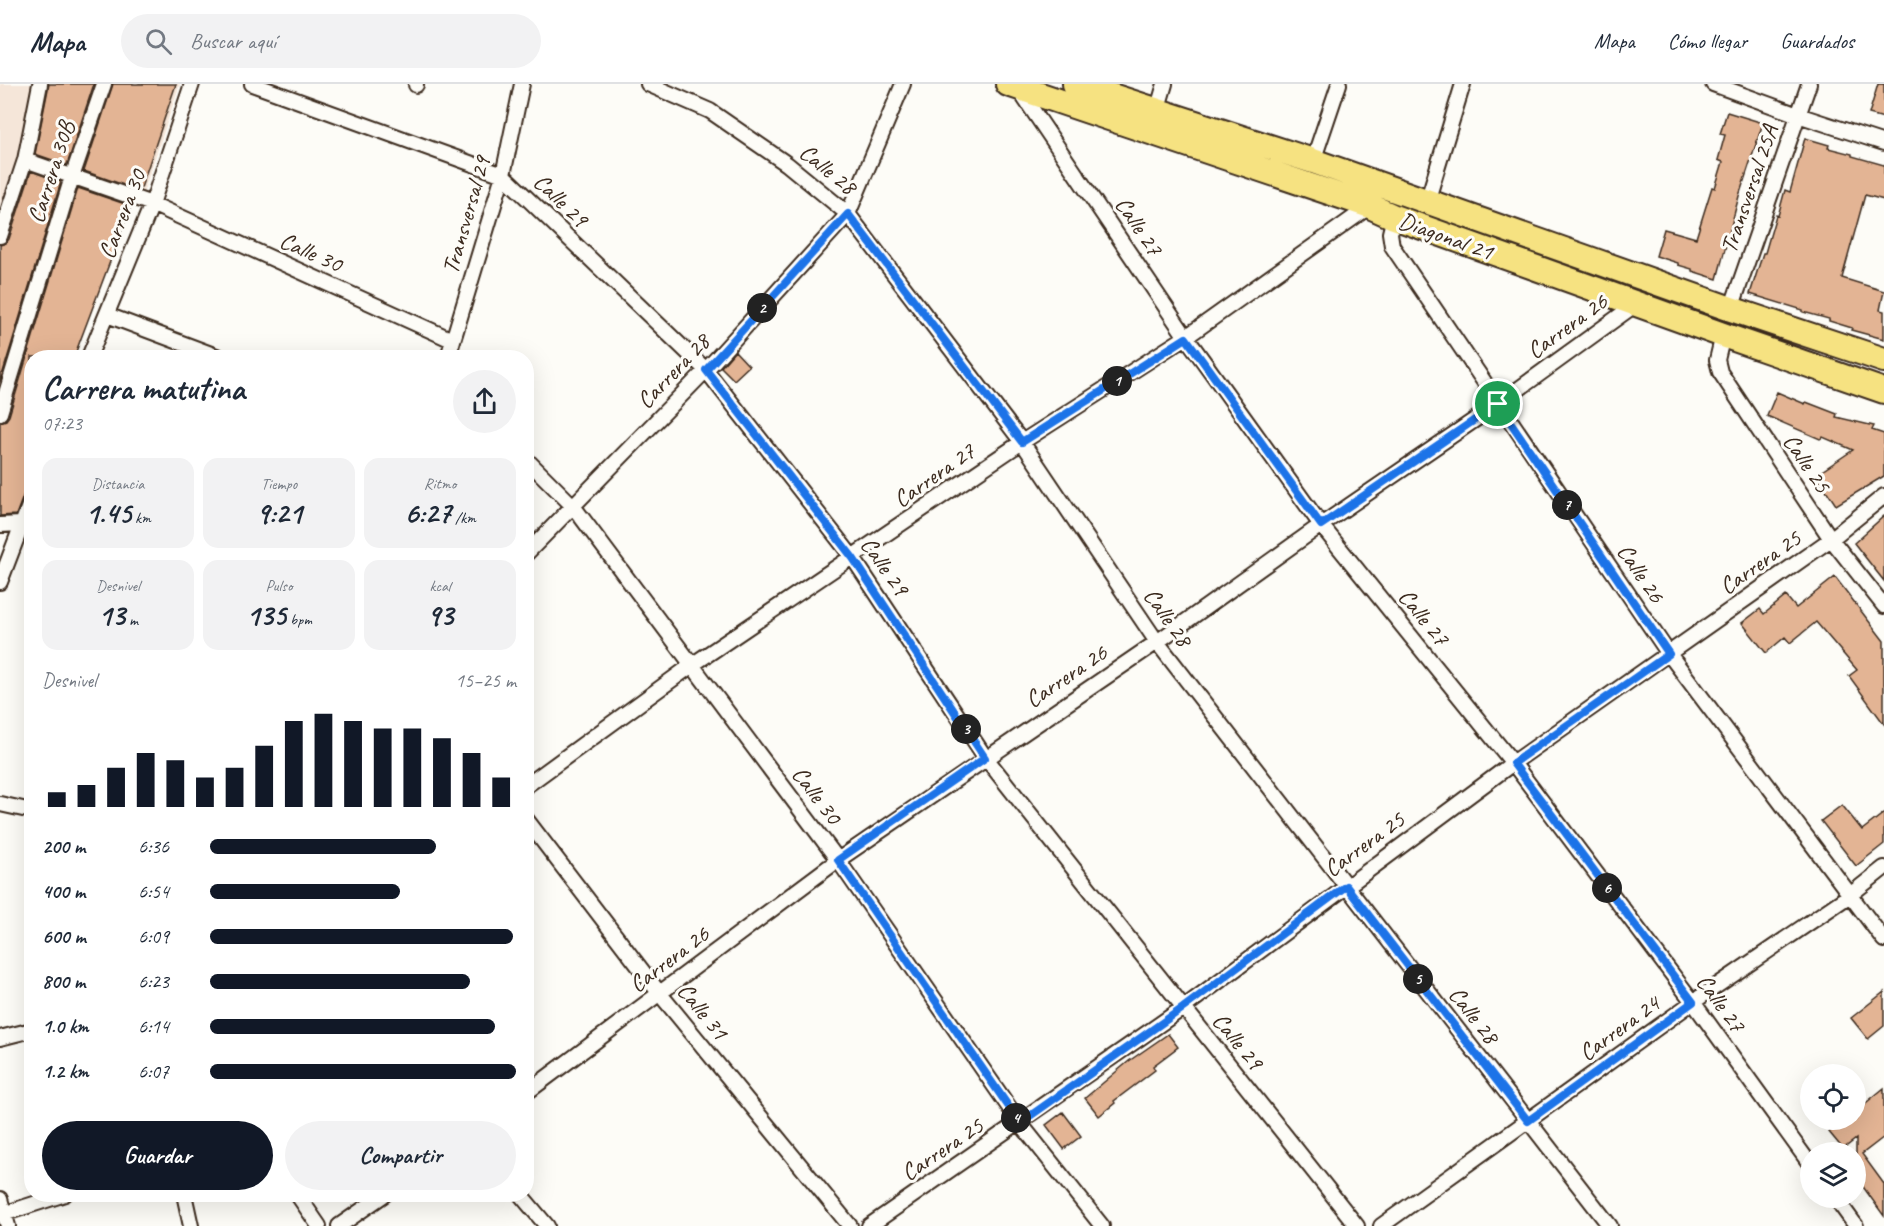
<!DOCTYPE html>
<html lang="es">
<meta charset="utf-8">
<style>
:root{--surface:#fff;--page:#f2f2f3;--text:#1f2937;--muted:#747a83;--line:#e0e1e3;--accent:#111827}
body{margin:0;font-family:Caveat,sans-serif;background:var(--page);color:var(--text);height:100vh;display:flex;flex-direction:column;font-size:22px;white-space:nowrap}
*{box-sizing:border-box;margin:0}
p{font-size:20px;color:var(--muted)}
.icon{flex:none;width:33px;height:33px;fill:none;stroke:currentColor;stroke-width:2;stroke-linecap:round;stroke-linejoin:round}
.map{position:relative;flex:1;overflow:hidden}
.panel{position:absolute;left:24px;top:266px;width:510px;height:852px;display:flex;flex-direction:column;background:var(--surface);border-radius:24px;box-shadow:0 6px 24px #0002}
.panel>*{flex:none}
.controls{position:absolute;left:1800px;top:980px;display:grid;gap:12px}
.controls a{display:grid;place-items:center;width:66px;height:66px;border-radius:50%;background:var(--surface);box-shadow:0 6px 24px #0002;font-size:30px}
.pin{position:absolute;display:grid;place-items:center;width:51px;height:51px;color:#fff;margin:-26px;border:3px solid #fff;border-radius:50%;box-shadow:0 2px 6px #0007}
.km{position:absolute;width:30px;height:30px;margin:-15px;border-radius:50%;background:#222;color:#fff;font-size:16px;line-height:30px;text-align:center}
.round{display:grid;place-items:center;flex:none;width:63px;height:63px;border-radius:32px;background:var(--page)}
.summary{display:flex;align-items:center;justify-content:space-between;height:102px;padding:0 18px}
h1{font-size:33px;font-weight:700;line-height:45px}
.figures{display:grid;grid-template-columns:repeat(3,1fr);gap:9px;height:102px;padding:6px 18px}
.figures div{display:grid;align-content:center;border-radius:15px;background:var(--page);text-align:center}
.figures b{font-size:30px;font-weight:700}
.figures small{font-size:16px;font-weight:400}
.figures p{font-size:16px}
.chart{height:168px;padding:12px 18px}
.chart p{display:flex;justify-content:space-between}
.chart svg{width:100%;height:108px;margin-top:6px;stroke:var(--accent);stroke-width:6}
.button{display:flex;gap:12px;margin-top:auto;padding:12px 18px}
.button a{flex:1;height:69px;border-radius:36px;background:var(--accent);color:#fff;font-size:24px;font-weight:700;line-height:69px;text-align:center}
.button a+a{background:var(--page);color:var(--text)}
ul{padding:0 18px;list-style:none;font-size:20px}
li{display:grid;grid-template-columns:96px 72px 1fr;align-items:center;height:45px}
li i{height:15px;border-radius:8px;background:var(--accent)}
header{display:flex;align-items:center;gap:36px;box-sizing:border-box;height:84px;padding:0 30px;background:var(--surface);border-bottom:2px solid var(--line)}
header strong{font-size:28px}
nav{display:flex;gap:33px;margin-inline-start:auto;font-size:21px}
.search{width:420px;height:54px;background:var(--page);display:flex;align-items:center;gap:15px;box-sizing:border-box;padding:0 21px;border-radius:33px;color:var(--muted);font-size:22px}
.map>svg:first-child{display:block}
.built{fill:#f5e6d9}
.building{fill:#e3b494;stroke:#3b2a1e;stroke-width:1.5}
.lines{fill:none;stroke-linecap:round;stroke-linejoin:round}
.minor-casing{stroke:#3b2a1e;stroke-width:18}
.trunk-casing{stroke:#3b2a1e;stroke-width:28}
.minor{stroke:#fdfcf7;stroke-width:14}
.trunk{stroke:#f6e281;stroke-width:24}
.route-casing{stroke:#fff;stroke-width:12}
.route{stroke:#1a73e8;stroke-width:8}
.labels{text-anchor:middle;stroke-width:6;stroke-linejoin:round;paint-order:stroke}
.street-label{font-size:24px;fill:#3b2a1e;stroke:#fdfcf7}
</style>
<header>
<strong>Mapa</strong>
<div class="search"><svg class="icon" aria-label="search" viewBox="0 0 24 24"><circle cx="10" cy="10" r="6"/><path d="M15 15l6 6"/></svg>Buscar aquí</div>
<nav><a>Mapa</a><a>Cómo llegar</a><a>Guardados</a></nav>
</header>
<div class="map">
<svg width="1884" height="1142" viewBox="0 0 1884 1142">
<rect width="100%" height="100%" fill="#fdfcf7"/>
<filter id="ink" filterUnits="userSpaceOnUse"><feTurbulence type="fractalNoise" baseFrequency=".0167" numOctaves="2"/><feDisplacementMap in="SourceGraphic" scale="12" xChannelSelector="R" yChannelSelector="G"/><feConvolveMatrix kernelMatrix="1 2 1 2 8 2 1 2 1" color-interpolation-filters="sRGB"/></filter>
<g filter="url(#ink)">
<path class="built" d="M0,0H180L143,109L25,68L20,89L60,101L0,321Z"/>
<path class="building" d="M49,0H94L67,81L35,70Z
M113,0H176L141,104L139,103L138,106L84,87Z
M1878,0H1884V34L1869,30Z
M1727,28L1763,39L1739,112L1717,195L1692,187V185L1678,181V179L1656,172L1664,145L1696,154L1712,103L1715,104L1723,78L1718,76L1725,51L1720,50Z
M1805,54L1829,61L1828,64L1852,70V72L1884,81V116L1865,111L1842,194L1884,207L1880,226L1884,227V255L1851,246L1852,244L1829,237V235L1803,228V226L1750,210L1763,169H1765L1776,131L1778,132L1785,106L1790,108Z
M31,87L61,98L0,298V161L6,159L9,155Z
M78,104L131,122L74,273H32V389L16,431L0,432V338L6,336L9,332Z
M735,267L749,282L734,296L721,283Z
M1777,308L1805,320L1806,318L1837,330L1836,333L1874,342L1872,346L1884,350V392L1836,421L1816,391L1853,366L1823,353L1820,355L1767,332Z
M1884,432V497L1854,459Z
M1835,493L1884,557V640L1849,592L1857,586L1816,538L1790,559L1785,553L1766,569L1742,539L1760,525L1764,530L1786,512L1796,524Z
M1842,721L1862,746L1884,729V760L1856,782L1821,737Z
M1884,908V942L1868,955L1851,934Z
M1168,950L1178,963L1153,982L1155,986L1114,1017L1115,1019L1099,1032L1085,1014L1129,977Z
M1884,1004V1053L1862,1070L1884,1100V1132L1856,1093V1055L1843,1065L1829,1048L1846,1035H1856V1027Z
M1063,1028L1081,1052L1064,1065L1046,1041Z"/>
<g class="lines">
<defs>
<path id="minor" d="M252,0L503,91L706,286L853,474L985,673L1357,1142
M648,0L710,27L787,80L848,130L1022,358L1157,558L1610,1142
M1713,0L1798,31L1884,59
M416,1V0
M1019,6L1186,253L1321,441L1513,679L1693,918L1810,1080
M1157,27L1165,0
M25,76L152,120L452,256
M1313,77L1339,0
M1427,118L1463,0
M1394,133L1390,149L1392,162L1669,570L1884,856
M0,152L25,76L40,0
M1731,225L1809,0
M107,231L219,273
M1723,251L1717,276L1720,288L1831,455L1884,522
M89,273L152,120L192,0
M448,273L503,91L522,0
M0,329L72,93L104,0
M526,375L573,422L838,776L1020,1039L1102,1142
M0,441L21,440L32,445
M526,470L706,286L848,130L903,0
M0,498L32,414
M526,702L692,581L1022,358L1186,253L1370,122
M0,720L32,727
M526,735L660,910L850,1142
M0,954L32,946
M526,1009L838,776L1157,558L1321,441L1498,320L1636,220
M184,1110L191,1142
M297,1110L319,1142
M520,1110L547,1142
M1835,1113L1856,1142
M0,1115L8,1142
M0,1131L65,1110
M339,1142L385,1110
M869,1142L1183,924L1513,679L1831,455L1884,412
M1381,1142L1693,918L1850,811L1884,784"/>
<path id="trunk" d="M1008,0L1370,122L1394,133L1723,251L1884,307
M1075,0L1313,77L1731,225L1884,276"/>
</defs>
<use href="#minor" class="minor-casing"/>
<use href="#trunk" class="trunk-casing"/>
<use href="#minor" class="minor"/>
<use href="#trunk" class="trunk"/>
</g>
</g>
<g class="lines" filter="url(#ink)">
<defs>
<path id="route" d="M848,130L1022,358L1186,254L1321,441L1498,320L1669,570L1513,679L1693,918L1528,1037L1346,802L1183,924L1020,1039L838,776L985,674L853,474L706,286Z"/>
</defs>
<use href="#route" class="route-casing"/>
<use href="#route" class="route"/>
</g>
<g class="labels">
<g class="street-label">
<text transform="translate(828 85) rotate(39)" y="8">Calle 28</text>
<text transform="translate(51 88) rotate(-72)" y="8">Carrera 30B</text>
<text transform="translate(1749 105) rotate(-71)" y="8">Transversal 25A</text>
<text transform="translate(561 116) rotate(44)" y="8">Calle 29</text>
<text transform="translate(122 130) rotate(-69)" y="8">Carrera 30</text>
<text transform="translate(466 131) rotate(-74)" y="8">Transversal 29</text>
<text transform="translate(1139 142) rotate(56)" y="8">Calle 27</text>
<text transform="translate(1446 152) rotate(20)" y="8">Diagonal 21</text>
<text transform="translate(311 168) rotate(24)" y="8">Calle 30</text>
<text transform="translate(1567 242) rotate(-36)" y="8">Carrera 26</text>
<text transform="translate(673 287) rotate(-46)" y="8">Carrera 28</text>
<text transform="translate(1807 379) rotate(56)" y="8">Calle 25</text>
<text transform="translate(934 391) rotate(-35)" y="8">Carrera 27</text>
<text transform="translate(1760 478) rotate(-35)" y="8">Carrera 25</text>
<text transform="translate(885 482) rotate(55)" y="8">Calle 29</text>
<text transform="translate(1641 489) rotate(56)" y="8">Calle 26</text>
<text transform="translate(1168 533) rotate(55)" y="8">Calle 28</text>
<text transform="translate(1424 533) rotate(51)" y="8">Calle 27</text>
<text transform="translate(1066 592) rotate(-34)" y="8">Carrera 26</text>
<text transform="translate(817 711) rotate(53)" y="8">Calle 30</text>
<text transform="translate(1364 760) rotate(-36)" y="8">Carrera 25</text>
<text transform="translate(669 875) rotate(-37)" y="8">Carrera 26</text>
<text transform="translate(1721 919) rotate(54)" y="8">Calle 27</text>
<text transform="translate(703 927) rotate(51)" y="8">Calle 31</text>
<text transform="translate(1474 931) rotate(52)" y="8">Calle 28</text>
<text transform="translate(1619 944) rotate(-36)" y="8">Carrera 24</text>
<text transform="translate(1238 957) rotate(51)" y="8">Calle 29</text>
<text transform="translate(942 1065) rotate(-34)" y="8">Carrera 25</text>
</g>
</g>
</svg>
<div class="controls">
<a><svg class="icon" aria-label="locate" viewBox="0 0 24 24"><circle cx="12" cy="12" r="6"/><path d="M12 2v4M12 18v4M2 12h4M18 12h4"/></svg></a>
<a><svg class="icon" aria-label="layers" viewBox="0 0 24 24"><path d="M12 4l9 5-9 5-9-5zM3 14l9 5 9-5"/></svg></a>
</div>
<div class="pin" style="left:1498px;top:320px;background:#1e9e55"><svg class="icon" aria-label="arrive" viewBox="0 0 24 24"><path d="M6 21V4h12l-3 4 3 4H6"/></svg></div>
<b class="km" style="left:1117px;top:297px">1</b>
<b class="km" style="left:762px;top:224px">2</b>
<b class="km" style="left:966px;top:645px">3</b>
<b class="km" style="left:1016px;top:1034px">4</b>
<b class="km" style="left:1418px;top:895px">5</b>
<b class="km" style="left:1607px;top:804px">6</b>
<b class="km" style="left:1567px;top:421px">7</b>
<section class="panel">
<div class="summary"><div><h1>Carrera matutina</h1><p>07:23</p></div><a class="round"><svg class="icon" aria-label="share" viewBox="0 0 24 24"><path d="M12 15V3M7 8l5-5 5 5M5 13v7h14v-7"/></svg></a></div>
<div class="figures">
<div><p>Distancia</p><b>1.45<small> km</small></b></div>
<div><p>Tiempo</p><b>9:21</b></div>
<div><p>Ritmo</p><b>6:27<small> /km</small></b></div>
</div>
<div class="figures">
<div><p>Desnivel</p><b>13<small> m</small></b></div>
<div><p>Pulso</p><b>135<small> bpm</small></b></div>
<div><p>kcal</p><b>93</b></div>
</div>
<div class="chart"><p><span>Desnivel</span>15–25 m</p>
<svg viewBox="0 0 160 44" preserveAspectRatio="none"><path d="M5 44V38M15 44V35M25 44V28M35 44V22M45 44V25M55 44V32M65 44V28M75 44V19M85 44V9M95 44V6M105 44V9M115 44V12M125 44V12M135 44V16M145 44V22M155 44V32"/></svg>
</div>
<ul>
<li><b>200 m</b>6:36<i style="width:74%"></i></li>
<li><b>400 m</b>6:54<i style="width:62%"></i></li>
<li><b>600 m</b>6:09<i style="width:99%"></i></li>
<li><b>800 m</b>6:23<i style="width:85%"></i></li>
<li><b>1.0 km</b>6:14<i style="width:93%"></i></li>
<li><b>1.2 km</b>6:07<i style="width:100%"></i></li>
</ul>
<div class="button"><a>Guardar</a><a>Compartir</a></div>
</section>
</div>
